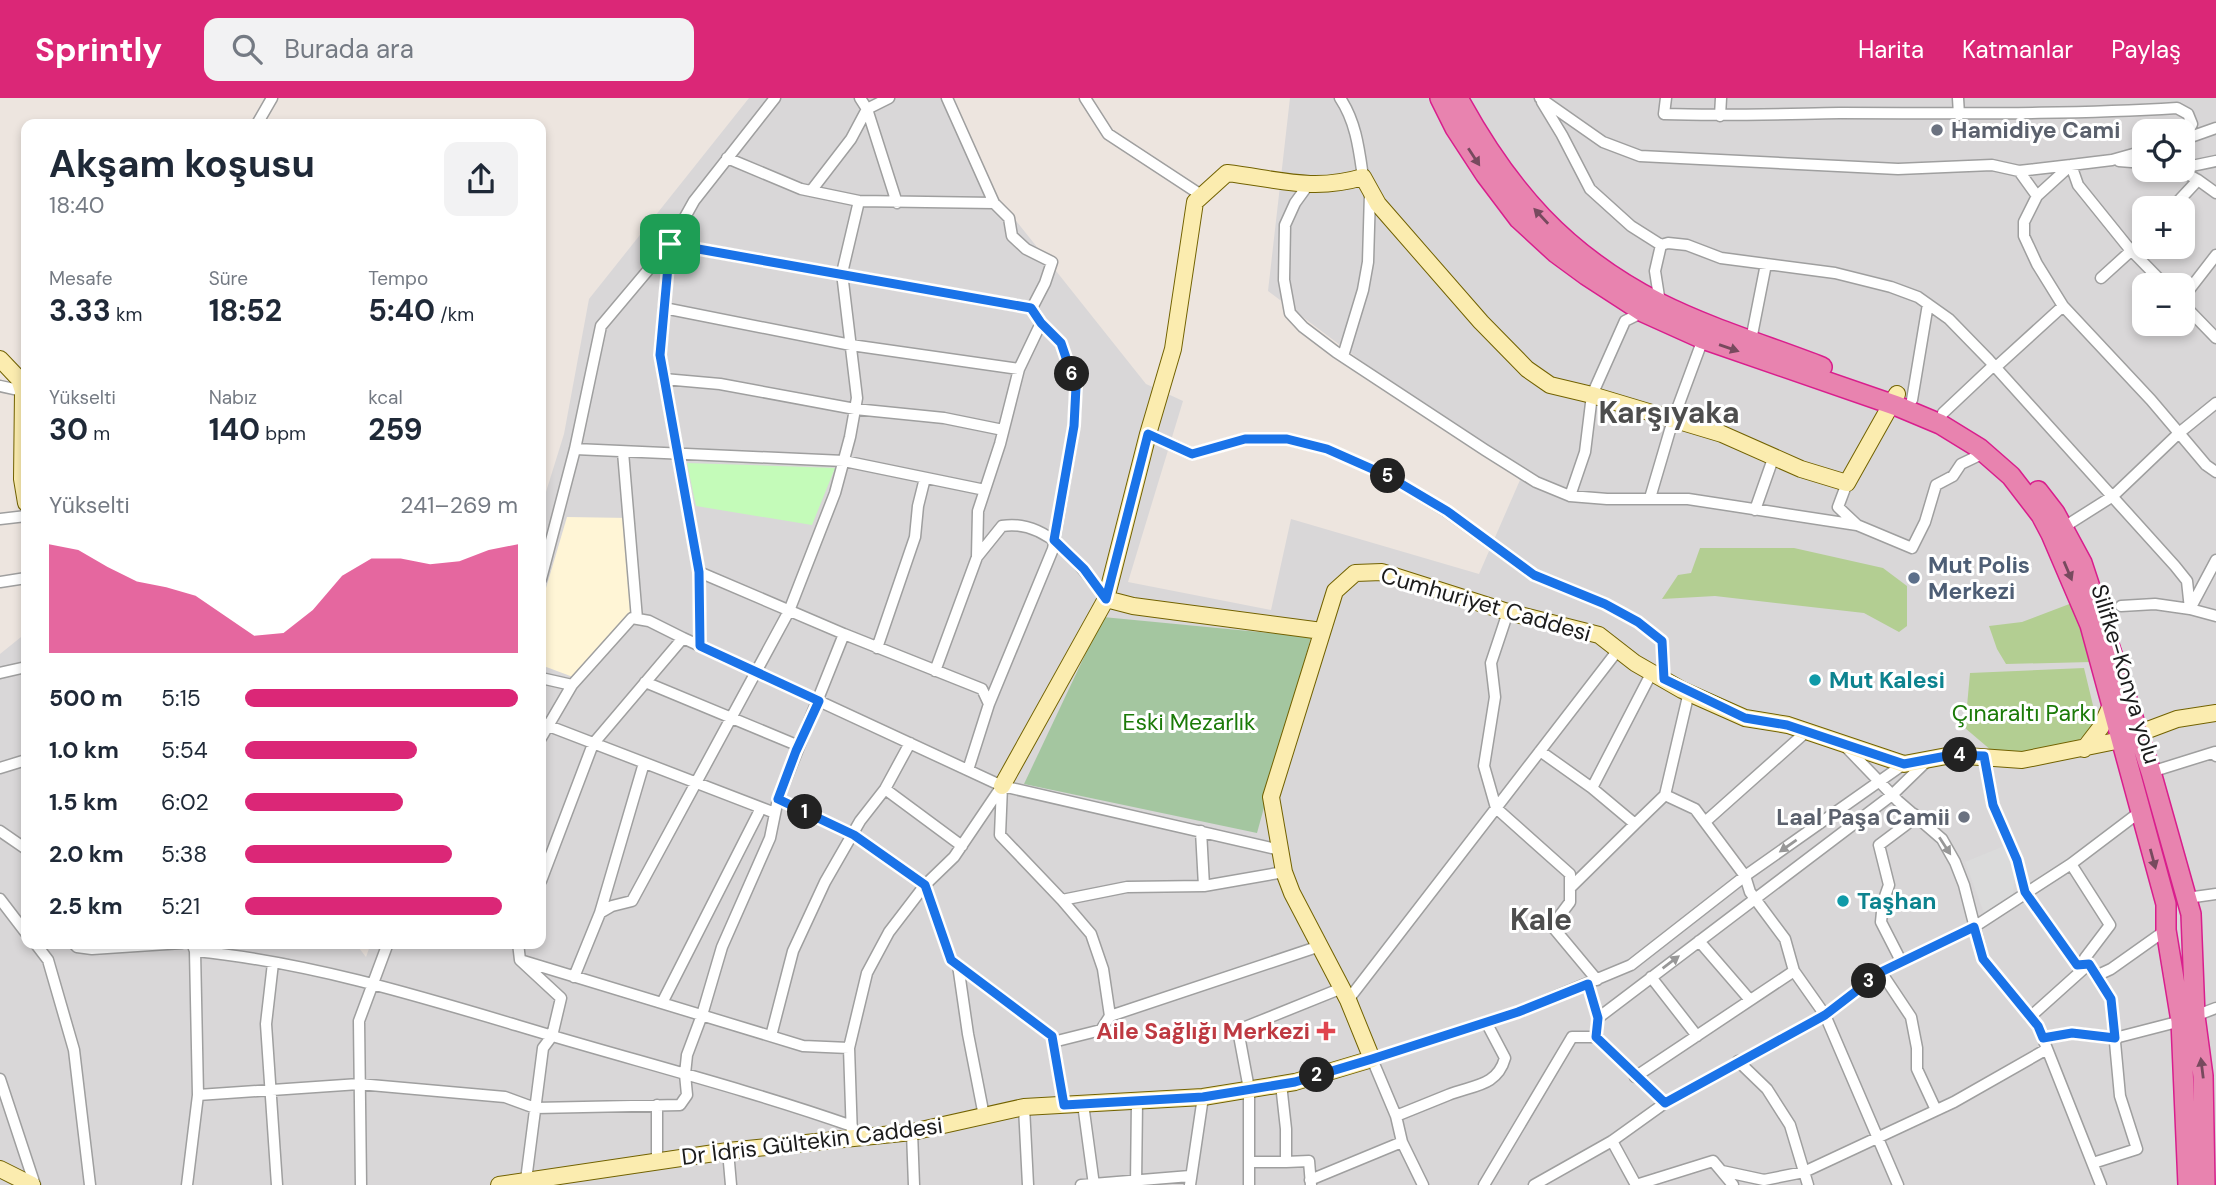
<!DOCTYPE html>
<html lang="tr">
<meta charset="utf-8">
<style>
:root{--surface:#fff;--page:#f2f2f3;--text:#1f2937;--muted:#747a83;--accent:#db2777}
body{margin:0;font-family:"DM Sans",sans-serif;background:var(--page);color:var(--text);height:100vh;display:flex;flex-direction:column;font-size:26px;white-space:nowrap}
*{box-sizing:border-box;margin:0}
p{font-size:23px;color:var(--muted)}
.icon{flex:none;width:38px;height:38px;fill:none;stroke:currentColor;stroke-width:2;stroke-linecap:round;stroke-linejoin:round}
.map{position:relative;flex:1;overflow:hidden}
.panel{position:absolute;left:21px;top:21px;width:525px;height:830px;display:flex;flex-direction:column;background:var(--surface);border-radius:14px;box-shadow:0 4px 10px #0003}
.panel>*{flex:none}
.buttons{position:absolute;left:2132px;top:21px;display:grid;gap:14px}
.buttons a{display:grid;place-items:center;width:63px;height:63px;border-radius:14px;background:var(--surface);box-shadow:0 4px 10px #0003;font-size:35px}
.pin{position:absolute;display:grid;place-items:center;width:60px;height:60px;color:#fff;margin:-30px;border-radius:14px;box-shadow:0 4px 10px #0006}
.km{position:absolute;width:35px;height:35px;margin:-18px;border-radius:50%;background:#222;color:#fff;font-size:19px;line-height:35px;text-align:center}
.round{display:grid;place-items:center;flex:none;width:74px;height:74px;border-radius:14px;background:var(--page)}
.summary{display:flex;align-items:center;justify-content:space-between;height:119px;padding:0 28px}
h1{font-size:38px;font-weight:700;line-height:52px}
.metrics{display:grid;grid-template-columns:repeat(3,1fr);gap:10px;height:119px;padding:7px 28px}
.metrics div{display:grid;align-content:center}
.metrics b{font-size:30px;font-weight:700}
.metrics small{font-size:19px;font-weight:400}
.metrics p{font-size:19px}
.chart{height:196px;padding:14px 28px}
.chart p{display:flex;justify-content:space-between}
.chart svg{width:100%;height:126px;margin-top:7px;fill:var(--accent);opacity:.7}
ul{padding:0 28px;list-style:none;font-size:23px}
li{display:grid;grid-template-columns:112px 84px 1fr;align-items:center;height:52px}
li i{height:18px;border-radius:9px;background:var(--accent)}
header{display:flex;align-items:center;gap:42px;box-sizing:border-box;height:98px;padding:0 35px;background:var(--accent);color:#fff}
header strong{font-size:33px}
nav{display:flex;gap:38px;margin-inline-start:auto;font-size:24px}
.search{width:490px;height:63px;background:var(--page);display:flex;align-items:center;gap:18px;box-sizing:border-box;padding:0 24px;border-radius:14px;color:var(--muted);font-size:26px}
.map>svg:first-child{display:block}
.residential{fill:#d9d7d8;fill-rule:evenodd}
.education{fill:#fff5d6}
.forest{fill:#b3ce92}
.cemetery{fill:#a4c6a0}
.park{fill:#c4fbb9}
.parking{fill:#dbdbdb}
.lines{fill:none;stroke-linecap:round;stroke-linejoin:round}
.street-casing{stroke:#9f9f9f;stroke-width:13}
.secondary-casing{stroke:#726201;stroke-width:18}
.highway-casing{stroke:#d91e8d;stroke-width:22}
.street{stroke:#fff;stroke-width:10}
.secondary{stroke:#fbecaf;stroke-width:16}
.highway{stroke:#e883af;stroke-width:19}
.oneway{fill:#774a5e}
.oneway2{fill:#989898}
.route-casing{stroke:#fff;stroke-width:14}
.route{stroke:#1a73e8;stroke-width:9}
.worship-dot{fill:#6b7280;stroke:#fff;stroke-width:2.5}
.service-dot{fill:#5c6f8a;stroke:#fff;stroke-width:2.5}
.culture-dot{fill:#0f9aa8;stroke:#fff;stroke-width:2.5}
.health-dot{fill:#e0444e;stroke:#fff;stroke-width:2.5}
.labels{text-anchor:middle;stroke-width:6;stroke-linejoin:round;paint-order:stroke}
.worship-label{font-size:23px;font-weight:bold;fill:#5b616d;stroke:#fff;text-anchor:start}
.service-label{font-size:23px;font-weight:bold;fill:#4e5e75;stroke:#fff;text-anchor:start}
.street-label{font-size:23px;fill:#1b1b1b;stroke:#fff}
.culture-label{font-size:23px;font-weight:bold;fill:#0d838f;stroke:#fff;text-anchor:start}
.park-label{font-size:23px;fill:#1b7a08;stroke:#fff}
.health-label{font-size:23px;font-weight:bold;fill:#be3a42;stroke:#fff;text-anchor:end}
.district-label{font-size:30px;font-weight:bold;fill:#4e4e4e;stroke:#fff}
</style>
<header>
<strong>Sprintly</strong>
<div class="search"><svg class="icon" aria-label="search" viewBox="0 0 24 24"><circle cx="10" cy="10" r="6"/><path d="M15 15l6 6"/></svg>Burada ara</div>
<nav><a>Harita</a><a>Katmanlar</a><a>Paylaş</a></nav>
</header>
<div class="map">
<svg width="2216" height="1087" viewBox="0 0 2216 1087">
<rect width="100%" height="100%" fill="#ede5df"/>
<path class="residential" d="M749,0H942L990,90L1146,286L1183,303L1128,484L1271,512L1291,421L1479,476L1520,382L1268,193L1290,0H2216V1087H0V556L26,535V845H355L366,859L371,845H541V410L564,336L589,201ZM2144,33H2182V72H2144ZM2144,110H2182V149H2144ZM2144,187H2182V226H2144Z"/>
<path class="education" d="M567,419L630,420L634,511L573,579L541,567V507Z"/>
<path class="forest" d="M1700,450H1794L1883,470L1907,488V528L1899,534L1864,515L1715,498L1662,501L1678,477L1691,475Z
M2072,505L2091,564L2006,566L1997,551L1989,528L2022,524Z
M2084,570L2097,624L2072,649L2024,657L1992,653L1965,630L1970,575Z"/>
<path class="cemetery" d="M1103,519L1311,539L1257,735L1024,686Z"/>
<path class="park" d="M687,365L835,370L812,427L696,408Z"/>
<path class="parking" d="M2004,748L2015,770L2013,797L1984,815L1965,764Z"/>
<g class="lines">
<defs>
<path id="street" d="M889,0L867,11L897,105
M947,0L994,105L1009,120L1012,138L1026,151L1052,164L1045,185L1032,210
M1085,0L1108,36L1201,97
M1340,0C1356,24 1359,51 1363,79
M1540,0L1603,44L1640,58L1898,71L1992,67L2019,73L2071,67L2078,87L2128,149L2165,187
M1666,0L1664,16C1723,18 1781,16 1840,15C1953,15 2065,17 2177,10L2188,16L2192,26L2183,42
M1958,0L1959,17
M1542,4L1562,37L1590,91L1631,128L1661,147
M1720,18L1721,0
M257,26L272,0
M2182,42L2216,30
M727,60L801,91L859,103L994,105
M2119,63L2144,65
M2182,70L2216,63
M2180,72L2198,82L2216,95
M2019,73L2037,98
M1308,87L1295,105L1285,127L1284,182L1290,215L1303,229L1336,254L1485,352L1536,384L1570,398
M811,93L851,41L867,11L860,0
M2172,110L2198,82
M670,146L1032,210L1041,225L1061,245L1076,289L1074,328L1053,451L989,606
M670,146L660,257L699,474L700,548
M2101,180L2144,141
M2182,201L2216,157
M1660,205L1655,173L1661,147L1668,145L1687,147L1721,160L1835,175L1891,189L1918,199L1949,221L1989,262L2175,468L2187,483L2190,511L2216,518
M2182,205L2216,240
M664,210L851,247L1019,271
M1643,214L1625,223L1592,297L1585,354L1570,398L1607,401H1688L1857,427
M1751,242L1766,166
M1343,258L1363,192L1368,164L1370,95
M1996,269L2063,208
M664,281L720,286L855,311L944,320L1003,332
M0,288L23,293
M1912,302L1928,206
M2216,305L2179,335L2206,367L2216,374
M1943,315L1994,267
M1148,336L1192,356L1245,341H1287L1327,351L1388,378L1446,413L1534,477L1605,506L1638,524L1662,543L1664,581
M575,351L844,363L985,392
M623,354L637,521
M1847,385L1838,409L1857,427L1912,450L1925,424L1936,387L1953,378L1961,366L1984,355
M1650,400L1673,322L1703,241
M1755,412L1774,358
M0,421L26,418
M2064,429L2113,398L2179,335L2151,302L2063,208L2037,166L2024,138V124L2037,98L2071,67L2112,62L2144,53
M977,459L1002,428C1048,420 1082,469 1106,501
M699,474L844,536L982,591L989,606L968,672
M541,481L575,351L601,228L670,146L694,103L775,0
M0,484L26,480
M2121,508L2155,506L2190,511L2216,462
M1508,514L1491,565L1495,599L1484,668L1496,710L1570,776V804L1552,828L1597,882
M877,550L915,439L918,408L925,380
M935,573L977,459L978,413L1000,346L1019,271L1041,225
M0,575L26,569
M541,580L572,587
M645,584L799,648
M541,625L775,715
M541,640L572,587L632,520L649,523L683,540
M1845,648L1898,703L1942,741L1955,764L1964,787L1983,861L2038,928L2101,1087
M1540,653L1592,690L1652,574
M1984,658L1993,707L2017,762L2025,794L2077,867L2089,866
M0,670L26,662
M2151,674L2215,654L2216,658
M1592,690L1635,726L1665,697L1695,711L1745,778L1750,794L1785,841L1794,873L1825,917L1898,1087
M885,691L962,748
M1665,697L1689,594
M778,701L854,737L925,787L951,862L1052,938L1064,1007
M1705,724L1806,634
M0,733L26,751
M1201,733L1204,788
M2071,766L2110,827L2085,860L2111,901L2120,998L2137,1051L2093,1065
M541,783L593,646L683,540L1002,688L1000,737L1062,802L1091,836L1103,871L1110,918L1320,848
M1570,790L1635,726
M2187,800L2216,796
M0,801L26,835
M1062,802L1127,789L1204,788L1284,774
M600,815L644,665
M1699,843L1750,902
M35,845L48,862L74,952L90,1087
M73,845L77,849L92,851L182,845
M518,845L520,862L561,900L552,938L543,950L526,1082
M195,853C318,865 438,904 556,939C655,968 755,994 852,1028
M520,862L803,948L849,950
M1901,863L1881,824L1883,804L1889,787L1879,747L1907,726L1914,716
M273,865L266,926L277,1087
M958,867L968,936L984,1018
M1881,874L1911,919L1917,950V971L1936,1012
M2096,878L2111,871L2166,832
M574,879L600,815L612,808L632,803L789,513L835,395L850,339L857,300L842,175L859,103
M1651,879L1697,938
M1588,886L1598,920L1596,939L1665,1005L1825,917L1881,874L1974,829L2071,766L2141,713
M1348,902L1618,552
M662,905L761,710
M2195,918L2216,910
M2030,919L2089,866
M1598,920L1892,697L1928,662
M771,938L793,853L825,784L860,723L885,691L910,645
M2043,940L2072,935L2115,940L2181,923
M1053,944L1101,932L1110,918
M1738,963L1767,991L1790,1027L1808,1087
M1635,979L1794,873
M0,981L35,1087
M1281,986L1286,1031V1064L1309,1063L1311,1087
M198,997L359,986L505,999L535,1010L680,1007L687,997L685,976L687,957L702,917L722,849L770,740L778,701L844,536
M1083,1006L1094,1087
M1024,1009L1028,1087
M1396,1018C1413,1011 1431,1004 1448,997C1472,987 1497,989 1505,960L1486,924
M912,1034L914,1087
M852,1039L849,950L867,875L889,834L925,787L954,759L1002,688L1280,752
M1612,1043L1636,1087L1713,1063L1733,1087
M728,1053L731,1087
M657,1063V1007
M1249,1064H1286
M1722,1073L1764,1082L1804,1074L1954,1004L2047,951
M1310,1082L1402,1044
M187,1087L198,997L195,853L192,845
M361,1087L359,923L388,845
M1081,1087L1190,1078
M1136,1087L1137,1003
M1190,1087L1203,999
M1249,1087V991L1238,932L1342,890
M1423,1087L1402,1044L1396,1018L1372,961L1518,914L1631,867L1745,778L1904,666
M1484,1087L1572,939H1596
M1534,1087L1612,1043L1665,1005"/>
<path id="secondary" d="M0,261L19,281L23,293L22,381L26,405
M1106,501L1133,508L1322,533
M2084,651L2101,629L2111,607
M1002,688L1106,501L1148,336L1173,251L1195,104L1227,75C1277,81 1313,94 1363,79L1378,106L1481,224L1527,271L1550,287L1592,297L1722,336L1801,371L1847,385L1897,296
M0,1071L32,1087
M499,1087L728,1053L912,1034L1024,1009L1203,999L1295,984L1372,961L1348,902L1292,795L1284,774L1271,699L1335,493L1355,475L1382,474L1508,514L1599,537L1635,565L1682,592L1745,620L1788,627L1904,666L1952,657L2022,662L2121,642L2177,621L2216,615"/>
<path id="highway" d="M1440,0L1455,30L1485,76L1519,121L1556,155L1586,177L1643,214L1703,241L1897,308L1940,326L1979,350L2011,378L2041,417L2051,436L2090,527L2166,806V832L2181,923L2188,1087
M1458,0C1508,92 1565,157 1659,205C1711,231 1768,248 1822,269
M2038,393L2055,415L2082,465L2151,674L2191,816L2195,918L2203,978L2205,1087"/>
</defs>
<use href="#street" class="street-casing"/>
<use href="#secondary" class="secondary-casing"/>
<use href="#highway" class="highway-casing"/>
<use href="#street" class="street"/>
<use href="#secondary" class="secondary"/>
<use href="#highway" class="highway"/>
</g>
<defs><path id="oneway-solid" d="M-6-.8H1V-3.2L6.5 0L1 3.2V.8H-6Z" transform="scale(1.75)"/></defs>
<g class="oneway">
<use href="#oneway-solid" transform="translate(1474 59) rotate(57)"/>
<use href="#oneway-solid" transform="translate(1541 118) rotate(-133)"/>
<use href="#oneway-solid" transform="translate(1729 250) rotate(19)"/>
<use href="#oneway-solid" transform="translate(2068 473) rotate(67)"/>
<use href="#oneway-solid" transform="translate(2153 761) rotate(75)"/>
<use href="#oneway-solid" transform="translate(2202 970) rotate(-97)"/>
</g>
<g class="oneway2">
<use href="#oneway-solid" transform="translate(1788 748) rotate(145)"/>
<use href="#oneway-solid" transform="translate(1945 748) rotate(57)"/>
<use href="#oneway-solid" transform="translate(1671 864) rotate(-37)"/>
</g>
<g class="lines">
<defs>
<path id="route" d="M670,146L1031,210L1041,225L1061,245L1076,289L1074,328L1054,442L1084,471L1106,501L1148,336L1192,356L1245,341H1287L1327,351L1388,378L1447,413L1534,477L1605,506L1638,524L1662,543L1664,581L1745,620L1787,627L1904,666L1952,657L1984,658L1993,707L2017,762L2025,794L2077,867L2089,866L2111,901L2115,940L2072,935L2043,940L2038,928L1983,861L1974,829L1881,874L1825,917L1665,1005L1596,939L1598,920L1588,886L1518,914L1372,961L1295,984L1203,999L1064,1007L1052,938L951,862L925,787L854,737L778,701L796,653L819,603L700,548L699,474L660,257Z"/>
</defs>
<use href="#route" class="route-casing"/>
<use href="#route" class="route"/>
</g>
<g class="worship-dot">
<circle cx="1937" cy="32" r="7"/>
<circle cx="1964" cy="719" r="7"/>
</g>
<circle class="service-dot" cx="1914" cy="480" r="7"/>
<g class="culture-dot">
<circle cx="1815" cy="582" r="7"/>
<circle cx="1843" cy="803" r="7"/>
</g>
<path class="health-dot" d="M1322.5 922.5h7v7h7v7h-7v7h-7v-7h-7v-7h7z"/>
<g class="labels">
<g class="worship-label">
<text x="1951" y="40">Hamidiye Cami</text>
<text x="1950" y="727" text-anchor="end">Laal Paşa Camii</text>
</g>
<g class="service-label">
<text x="1928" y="475">Mut Polis<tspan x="1928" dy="26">Merkezi</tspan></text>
</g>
<g class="street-label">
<text transform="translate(1486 506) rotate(16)" y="8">Cumhuriyet Caddesi</text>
<text transform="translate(2126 576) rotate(73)" y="8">Silifke-Konya yolu</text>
<text transform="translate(812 1043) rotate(-7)" y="8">Dr İdris Gültekin Caddesi</text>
</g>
<g class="culture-label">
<text x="1829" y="590">Mut Kalesi</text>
<text x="1857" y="811">Taşhan</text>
</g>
<g class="park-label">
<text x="2024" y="623">Çınaraltı Parkı</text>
<text x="1189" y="632">Eski Mezarlık</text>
</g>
<g class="health-label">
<text x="1310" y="941">Aile Sağlığı Merkezi</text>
</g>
<g class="district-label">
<text x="1669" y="325">Karşıyaka</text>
<text x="1541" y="832">Kale</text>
</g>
</g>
</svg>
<div class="buttons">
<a><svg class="icon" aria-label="locate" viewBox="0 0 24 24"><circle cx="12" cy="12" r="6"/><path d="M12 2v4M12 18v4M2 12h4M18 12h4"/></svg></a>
<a>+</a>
<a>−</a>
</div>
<div class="pin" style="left:670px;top:146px;background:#1e9e55"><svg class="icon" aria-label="arrive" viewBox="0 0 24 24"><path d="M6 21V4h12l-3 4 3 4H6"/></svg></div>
<b class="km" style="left:805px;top:714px">1</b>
<b class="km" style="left:1317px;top:977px">2</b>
<b class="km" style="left:1869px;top:883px">3</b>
<b class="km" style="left:1960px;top:657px">4</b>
<b class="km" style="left:1388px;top:378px">5</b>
<b class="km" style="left:1072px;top:276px">6</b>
<section class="panel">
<div class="summary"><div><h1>Akşam koşusu</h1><p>18:40</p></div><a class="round"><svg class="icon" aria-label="share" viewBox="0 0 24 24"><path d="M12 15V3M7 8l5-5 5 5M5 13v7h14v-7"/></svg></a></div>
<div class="metrics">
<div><p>Mesafe</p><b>3.33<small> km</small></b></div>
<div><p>Süre</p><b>18:52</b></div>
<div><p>Tempo</p><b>5:40<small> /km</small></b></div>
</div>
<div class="metrics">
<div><p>Yükselti</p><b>30<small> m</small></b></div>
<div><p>Nabız</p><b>140<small> bpm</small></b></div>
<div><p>kcal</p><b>259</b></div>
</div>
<div class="chart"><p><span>Yükselti</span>241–269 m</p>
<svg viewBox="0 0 160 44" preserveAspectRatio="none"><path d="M0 44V6L10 8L20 14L30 19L40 21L50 24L60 31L70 38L80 37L90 29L100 17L110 11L120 11L130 13L140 12L150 8L160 6V44z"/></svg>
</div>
<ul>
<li><b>500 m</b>5:15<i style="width:100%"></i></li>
<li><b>1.0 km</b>5:54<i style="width:63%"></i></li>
<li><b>1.5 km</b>6:02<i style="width:58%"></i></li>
<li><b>2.0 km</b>5:38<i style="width:76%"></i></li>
<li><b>2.5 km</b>5:21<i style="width:94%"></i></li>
</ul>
</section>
</div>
